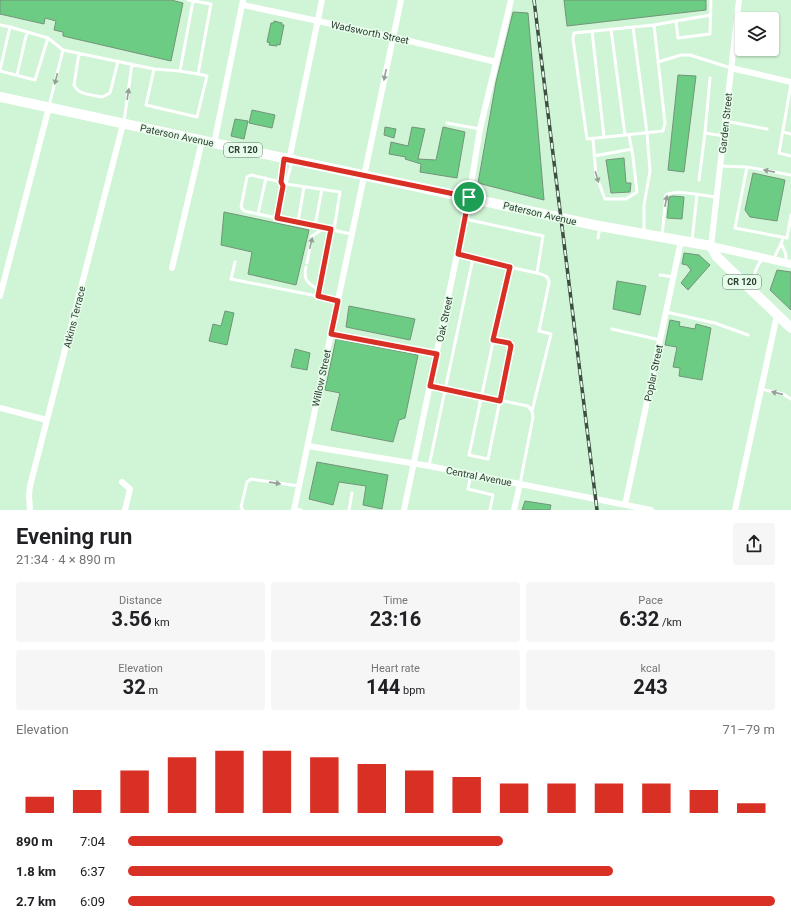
<!DOCTYPE html>
<meta charset="utf-8">
<style>
:root{--surface:#fff;--page:#f6f6f6;--text:#202124;--muted:#757577;--accent:#d93025}
body{margin:0;font-family:Roboto,sans-serif;background:var(--page);color:var(--text);height:100vh;display:flex;flex-direction:column;font-size:15px;white-space:nowrap}
*{box-sizing:border-box;margin:0}
p{font-size:13px;color:var(--muted)}
.icon{flex:none;width:22px;height:22px;fill:none;stroke:currentColor;stroke-width:2;stroke-linecap:round;stroke-linejoin:round}
.map{position:relative;height:510px;overflow:hidden}
.panel{display:flex;flex-direction:column;background:var(--surface);flex:1}
.panel>*{flex:none}
.controls{position:absolute;left:735px;top:12px;display:grid;gap:8px}
.controls a{display:grid;place-items:center;width:44px;height:44px;border-radius:4px;background:var(--surface);box-shadow:0 1px 3px #0004;font-size:20px}
.pin{position:absolute;display:grid;place-items:center;width:34px;height:34px;color:#fff;margin:-17px;border:2px solid #fff;border-radius:50%;box-shadow:0 1px 4px #0007}
.round{display:grid;place-items:center;flex:none;width:42px;height:42px;border-radius:4px;background:var(--page)}
.head{display:flex;align-items:center;justify-content:space-between;height:68px;padding:0 16px}
h1{font-size:22px;font-weight:700;line-height:30px}
.figures{display:grid;grid-template-columns:repeat(3,1fr);gap:6px;height:68px;padding:4px 16px}
.figures div{display:grid;align-content:center;border-radius:4px;background:var(--page);text-align:center}
.figures b{font-size:20px;font-weight:700}
.figures small{font-size:11px;font-weight:400}
.figures p{font-size:11px}
.chart{height:112px;padding:8px 16px}
.chart p{display:flex;justify-content:space-between}
.chart svg{width:100%;height:72px;margin-top:4px;stroke:var(--accent);stroke-width:6}
ul{padding:0 16px;list-style:none;font-size:13px}
li{display:grid;grid-template-columns:64px 48px 1fr;align-items:center;height:30px}
li i{height:10px;border-radius:5px;background:var(--accent)}
.map>svg:first-child{display:block}
.building{fill:#6dcc83;stroke:#739479}
.lines{fill:none;stroke-linecap:round;stroke-linejoin:round}
.service{stroke:#fff;stroke-width:3}
.minor{stroke:#fff;stroke-width:6}
.tertiary{stroke:#fff;stroke-width:8}
.primary{stroke:#fff;stroke-width:10}
.rail-casing{stroke:#3e4f41;stroke-width:3.5}
.rail{stroke:#e7fdeb;stroke-width:2;stroke-dasharray:6;stroke-linecap:butt}
.oneway{fill:#969e98}
.route-casing{stroke:#fff;stroke-width:8}
.route{stroke:#d93025;stroke-width:5}
.labels{text-anchor:middle;stroke-width:3;stroke-linejoin:round;paint-order:stroke}
.shield{fill:#e7fdeb;stroke:#657668;stroke-width:1}
.shield-label{font-size:9px;font-weight:bold;fill:#2d3c30}
.street-label{font-size:10px;fill:#2d3c30;stroke:#e7fdeb}
</style>
<div class="map">
<svg width="791" height="510" viewBox="0 0 791 510">
<rect width="100%" height="100%" fill="#d0f4d6"/>
<path class="building" d="M0,0H171L183,3L171,61L63,36V32L54,30L56,21L45,18L44,24L0,14Z
M564,0H706V10L567,26Z
M513,12L528,13L544,200L478,183L496,82Z
M274,21L282,23V25H284L280,45L277,44V46L269,45L270,43L267,42L271,23H274Z
M678,75L696,76L684,172L668,170Z
M252,110L275,115L272,128L249,123Z
M235,119L248,121L244,139L231,136Z
M385,127L396,129L394,138L384,135Z
M412,127L425,129L418,159L436,160L443,127L465,132L457,178L420,172L421,164L405,159L406,157L389,154L391,142L408,146Z
M624,158L626,183H631L630,192L611,193L606,160Z
M753,173L785,180L777,221L750,217L745,210Z
M673,196L684,197L682,219L667,218L669,197Z
M224,212L309,230L296,285L248,274L252,252L221,245Z
M684,253L699,255L710,265L688,290L681,283L691,270L687,265L682,264Z
M777,270L791,272V310L770,290Z
M617,281L646,286L640,315L613,309Z
M349,306L415,319L410,340L346,327Z
M225,311L234,313L227,345L209,341L213,324L221,326Z
M670,320L680,322L679,326L695,329L696,324L711,328L702,380L679,376L680,368L673,367L677,347L665,345Z
M336,339L418,355L405,418L399,420L393,442L331,430L340,393L325,390Z
M295,349L310,353L307,370L291,367Z
M317,462L388,475L382,509L363,505L366,486L339,482L333,505L309,499Z
M525,501L551,505L550,510H522Z"/>
<g class="lines">
<path class="service" d="M193,1L180,71L198,74
M711,15L676,21L678,38L710,34L711,0
M0,25L10,27L0,70
M654,25L665,123L663,131L587,139L573,39L574,33Z
M654,25L676,21
M10,27L48,38
M633,27L647,133L650,171L644,205V232
M611,29L625,135
M592,31L604,137
M79,53L74,85C78,95 93,95 102,97L110,93L118,61
M658,62L681,55H690L731,68
M154,69L180,71
M0,71L35,80L48,38L63,50L154,69L146,105L197,117L207,76L198,74L211,4L188,0
M17,75L27,32
M791,84L779,153L791,156
M49,106L63,50
M725,121L767,129
M124,122L132,64
M447,123L480,129
M783,132L791,134
M705,133L710,78
M593,139L596,175L605,199H626L637,192L633,157L629,135
M594,156L632,149
M720,166L747,167L791,175
M747,167L735,228L787,238L791,215
M699,180L705,133L724,136
M281,182L284,161
M286,184L292,162
M258,214L266,178
M277,218L283,185
M465,219L543,236L537,273C543,275 549,275 549,283L539,331L551,334L532,411
M298,222L304,187
M315,226L322,189
M331,229L317,296L337,301
M334,230L340,192L286,184L283,185L281,182L251,175L247,177L241,207L244,211L351,234
M662,236L666,195C675,189 704,196 717,197
M598,238L600,228
M692,241L697,195
M782,245L786,255V261
M458,254L509,267C496,330 482,392 469,455L488,459L511,346L509,343L493,340
M774,259C776,251 782,246 783,237
M235,262L231,279L317,296
M307,263L312,236L324,228
M306,267C303,281 308,283 319,290
M509,267L537,273
M660,275L674,277
M755,290C752,277 755,268 763,258
M666,312L715,323L748,335
M612,329L660,340
M331,334L437,354
M430,386L528,406L532,411L533,417L520,484
M761,389L783,394L791,399
M429,466L473,258
M471,474L468,489L493,495L490,510
M295,509L301,510
M243,510L241,507L247,482L251,479L299,486
M349,510L352,493"/>
<path class="minor" d="M243,5L393,37L496,62
M731,68L791,82
M214,144L243,0
M289,160L322,0
M711,246L739,0
M172,268L202,141
M0,296L49,107
M0,408L47,420
M308,446L429,466L651,510
M122,482L130,489L125,510
M625,505L681,241
M30,510L29,496L30,486L123,124
M294,510L401,0
M404,510L469,197L480,129L511,0
M514,510L520,484
M735,510L777,315"/>
<path class="tertiary" d="M711,246L791,264"/>
<path class="primary" d="M0,97L594,225L711,246L717,257L791,328"/>
<defs>
<path id="rail" d="M534,0L597,510"/>
</defs>
<use href="#rail" class="rail-casing"/>
<use href="#rail" class="rail"/>
</g>
<defs><path id="oneway-solid" d="M-6-.8H1V-3.2L6.5 0L1 3.2V.8H-6Z"/></defs>
<g class="oneway">
<use href="#oneway-solid" transform="translate(385 75) rotate(102)"/>
<use href="#oneway-solid" transform="translate(56 79) rotate(104)"/>
<use href="#oneway-solid" transform="translate(128 94) rotate(-81)"/>
<use href="#oneway-solid" transform="translate(769 171) rotate(-169)"/>
<use href="#oneway-solid" transform="translate(597 177) rotate(73)"/>
<use href="#oneway-solid" transform="translate(666 201) rotate(-79)"/>
<use href="#oneway-solid" transform="translate(311 243) rotate(-77)"/>
<use href="#oneway-solid" transform="translate(777 393) rotate(-167)"/>
<use href="#oneway-solid" transform="translate(275 483) rotate(8)"/>
</g>
<g class="lines">
<defs>
<path id="route" d="M284,159L469,197L458,254L510,267L493,340L509,343L511,346L500,401L430,386L437,354L331,334L338,301L318,296L331,229L277,218L283,186L281,182Z"/>
</defs>
<use href="#route" class="route-casing"/>
<use href="#route" class="route"/>
</g>
<g class="labels">
<g class="shield">
<rect x="224" y="143" width="38" height="14" rx="3"/>
<rect x="723" y="275" width="38" height="14" rx="3"/>
</g>
<g class="shield-label">
<text x="243" y="153">CR 120</text>
<text x="742" y="285">CR 120</text>
</g>
<g class="street-label">
<text transform="translate(370 32) rotate(12)" y="4">Wadsworth Street</text>
<text transform="translate(725 123) rotate(-84)" y="4">Garden Street</text>
<text transform="translate(177 135) rotate(12)" y="4">Paterson Avenue</text>
<text transform="translate(540 213) rotate(13)" y="4">Paterson Avenue</text>
<text transform="translate(74 317) rotate(-76)" y="4">Atkins Terrace</text>
<text transform="translate(444 319) rotate(-78)" y="4">Oak Street</text>
<text transform="translate(653 373) rotate(-78)" y="4">Poplar Street</text>
<text transform="translate(321 378) rotate(-78)" y="4">Willow Street</text>
<text transform="translate(479 476) rotate(11)" y="4">Central Avenue</text>
</g>
</g>
</svg>
<div class="controls">
<a><svg class="icon" aria-label="layers" viewBox="0 0 24 24"><path d="M12 4l9 5-9 5-9-5zM3 14l9 5 9-5"/></svg></a>
</div>
<div class="pin" style="left:469px;top:197px;background:#1e9e55"><svg class="icon" aria-label="arrive" viewBox="0 0 24 24"><path d="M6 21V4h12l-3 4 3 4H6"/></svg></div>
</div>
<section class="panel">
<div class="head"><div><h1>Evening run</h1><p>21:34 · 4 × 890 m</p></div><a class="round"><svg class="icon" aria-label="share" viewBox="0 0 24 24"><path d="M12 15V3M7 8l5-5 5 5M5 13v7h14v-7"/></svg></a></div>
<div class="figures">
<div><p>Distance</p><b>3.56<small> km</small></b></div>
<div><p>Time</p><b>23:16</b></div>
<div><p>Pace</p><b>6:32<small> /km</small></b></div>
</div>
<div class="figures">
<div><p>Elevation</p><b>32<small> m</small></b></div>
<div><p>Heart rate</p><b>144<small> bpm</small></b></div>
<div><p>kcal</p><b>243</b></div>
</div>
<div class="chart"><p><span>Elevation</span>71–79 m</p>
<svg viewBox="0 0 160 44" preserveAspectRatio="none"><path d="M5 44V34M15 44V30M25 44V18M35 44V10M45 44V6M55 44V6M65 44V10M75 44V14M85 44V18M95 44V22M105 44V26M115 44V26M125 44V26M135 44V26M145 44V30M155 44V38"/></svg>
</div>
<ul>
<li><b>890 m</b>7:04<i style="width:58%"></i></li>
<li><b>1.8 km</b>6:37<i style="width:75%"></i></li>
<li><b>2.7 km</b>6:09<i style="width:100%"></i></li>
</ul>
</section>
